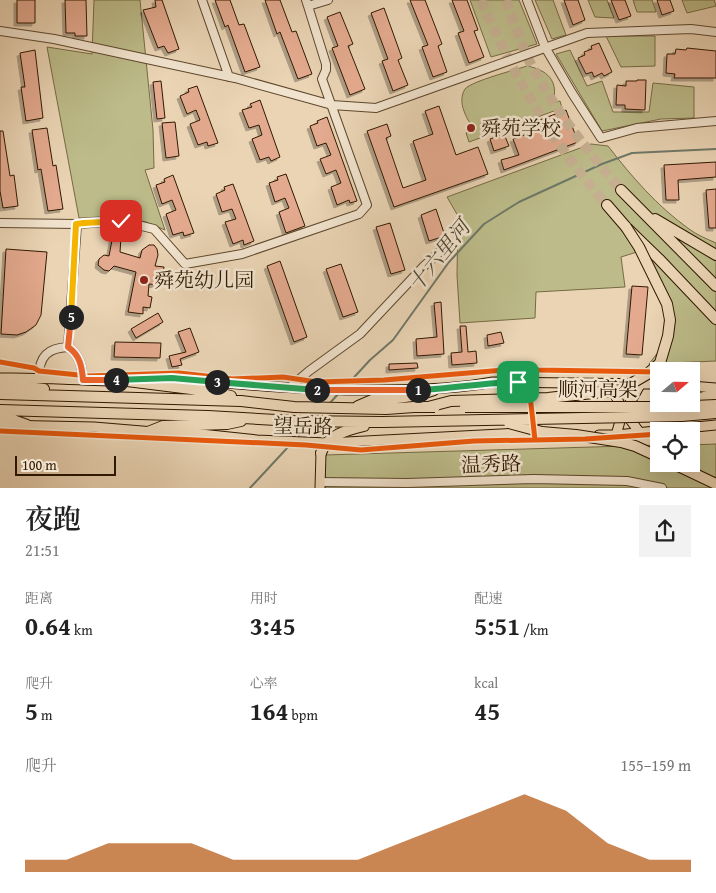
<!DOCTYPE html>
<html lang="zh">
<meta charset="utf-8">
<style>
:root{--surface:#fff;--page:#f2f2f2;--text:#222;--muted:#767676;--accent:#b45309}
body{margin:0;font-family:"Gentium Book Plus","Noto Serif SC",serif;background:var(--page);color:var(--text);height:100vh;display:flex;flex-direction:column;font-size:19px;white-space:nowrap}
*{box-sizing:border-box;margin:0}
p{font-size:16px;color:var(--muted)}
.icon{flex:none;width:28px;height:28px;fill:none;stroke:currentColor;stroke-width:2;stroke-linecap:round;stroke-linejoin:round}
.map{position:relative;height:488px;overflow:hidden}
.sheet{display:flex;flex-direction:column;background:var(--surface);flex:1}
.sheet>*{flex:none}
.needle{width:32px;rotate:70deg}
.tools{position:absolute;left:650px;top:362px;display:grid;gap:10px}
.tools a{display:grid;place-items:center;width:50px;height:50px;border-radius:0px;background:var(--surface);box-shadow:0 5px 20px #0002;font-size:25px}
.scale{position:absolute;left:15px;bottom:12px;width:101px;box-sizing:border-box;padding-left:5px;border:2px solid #301900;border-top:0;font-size:14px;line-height:18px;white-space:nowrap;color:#301900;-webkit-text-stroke:4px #f1e3ce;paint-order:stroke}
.pin{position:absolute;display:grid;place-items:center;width:42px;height:42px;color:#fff;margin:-21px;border-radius:10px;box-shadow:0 2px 8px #0006}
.km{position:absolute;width:25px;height:25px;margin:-12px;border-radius:50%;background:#222;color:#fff;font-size:14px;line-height:25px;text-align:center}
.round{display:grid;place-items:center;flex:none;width:52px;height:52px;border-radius:0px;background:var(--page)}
.summary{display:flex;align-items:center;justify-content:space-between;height:85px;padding:0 25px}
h1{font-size:28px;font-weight:600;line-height:38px}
.metrics{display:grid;grid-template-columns:repeat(3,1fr);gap:8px;height:85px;padding:5px 25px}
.metrics div{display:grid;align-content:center}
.metrics b{font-size:25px;font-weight:600}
.metrics small{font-size:14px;font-weight:400}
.metrics p{font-size:14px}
.chart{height:140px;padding:10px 25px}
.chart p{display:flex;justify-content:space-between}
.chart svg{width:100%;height:90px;margin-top:5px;fill:var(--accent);opacity:.7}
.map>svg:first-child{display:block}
.green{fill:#bcbb89;stroke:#766a44}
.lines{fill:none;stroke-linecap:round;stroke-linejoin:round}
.stream{stroke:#6e7868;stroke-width:2}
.building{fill:#e4aa8f;stroke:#301900;filter:url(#shadow)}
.highway-tunnel{stroke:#c5af90;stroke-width:10;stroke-dasharray:10 5;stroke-linecap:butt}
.minor-casing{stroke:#5e482d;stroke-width:10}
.major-casing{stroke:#301900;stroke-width:11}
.highway-casing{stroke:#301900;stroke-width:12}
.minor{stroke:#f1e3ce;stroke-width:8}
.major{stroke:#ead4b4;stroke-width:9}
.highway{stroke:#ead4b4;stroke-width:10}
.highway-bridge-casing{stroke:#301900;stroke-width:12;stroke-linecap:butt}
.highway-bridge{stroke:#ead4b4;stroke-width:10}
.cycleway-casing{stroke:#f1e3ce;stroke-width:8}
.cycleway{stroke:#e8590c;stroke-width:5}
.split-1-casing{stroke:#fff;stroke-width:10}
.split-2-casing{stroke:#fff;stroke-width:10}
.split-3-casing{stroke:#fff;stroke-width:10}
.split-4-casing{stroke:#fff;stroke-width:10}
.split-5-casing{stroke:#fff;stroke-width:10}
.split-6-casing{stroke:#fff;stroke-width:10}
.split-7-casing{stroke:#fff;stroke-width:10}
.split-1{stroke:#22a559;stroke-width:6}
.split-2{stroke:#f0652b;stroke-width:6}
.split-3{stroke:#22a559;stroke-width:6}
.split-4{stroke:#22a559;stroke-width:6}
.split-5{stroke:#f0652b;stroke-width:6}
.split-6{stroke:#f5b400;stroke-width:6}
.split-7{stroke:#f5b400;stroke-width:6}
.poi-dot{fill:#8f2418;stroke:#f1e3ce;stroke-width:2}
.labels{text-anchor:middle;stroke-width:5;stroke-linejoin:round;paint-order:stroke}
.poi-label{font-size:20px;fill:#301900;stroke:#f1e3ce;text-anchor:start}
.street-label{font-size:20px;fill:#301900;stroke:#f1e3ce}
.water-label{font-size:21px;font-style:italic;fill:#4f4934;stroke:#f1e3ce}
</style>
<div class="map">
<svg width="716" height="488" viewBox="0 0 716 488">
<defs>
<filter id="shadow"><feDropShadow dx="-3" dy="3" stdDeviation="0" flood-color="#0004"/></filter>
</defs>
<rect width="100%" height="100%" fill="#ead4b4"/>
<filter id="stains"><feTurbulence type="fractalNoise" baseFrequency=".004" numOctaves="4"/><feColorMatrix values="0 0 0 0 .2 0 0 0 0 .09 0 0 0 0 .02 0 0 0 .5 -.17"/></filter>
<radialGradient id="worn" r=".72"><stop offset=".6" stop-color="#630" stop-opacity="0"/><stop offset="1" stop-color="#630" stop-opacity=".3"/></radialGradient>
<path class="green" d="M94,0H140L153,130L154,168L145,170L165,230L146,222L121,216L79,218L47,47L92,54Z
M470,0H519L537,44L491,57Z
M535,0H553L566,35L552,39Z
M588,0H607L614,18L595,17Z
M633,0H652L656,12H637Z
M682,0H714L716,6L687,13Z
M606,36H655V66L621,67Z
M570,50L587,86L602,81L613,112H649L653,83L694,87V118L661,119L602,131L556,54Z
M527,66C547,70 559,80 553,103L560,101L562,108L469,142L466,133L477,129C470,125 467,119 464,111C461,104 461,95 465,89C472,81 515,70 527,66Z
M591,144L608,146C632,177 657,206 689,229C697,235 707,239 716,243V361L649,364L662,347L666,321L660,283L637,252L621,257L625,287L536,292L535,318L460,323L457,275L458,216L447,197Z
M716,444V488H323L324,455L659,445V464H691V445Z"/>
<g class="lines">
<path class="stream" d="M346,386L370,360L393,340L449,262L484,224L519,202L602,164L632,153L716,149
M329,404L339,393
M296,439L308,426
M250,488L289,446"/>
</g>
<path class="building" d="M17,0H35V23H17Z
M65,0H86L87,36H75V33H66Z
M155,0H162L179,49L168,53L164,46L158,48L143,10L156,7Z
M215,0H230L239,25L244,24L260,67L245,72L228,25L225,27Z
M265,0H280L292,32L296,31L312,74L298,79L280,32L277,34Z
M410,0H425L442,44L438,46L447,72L433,77L422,47L428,45Z
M452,0H467L478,30L474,31L484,57L469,63L458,33L464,31Z
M564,0H578L585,20L573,25Z
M611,0H625L631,16L619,20Z
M657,0H670L674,11L662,15Z
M384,8L402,58L398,60L408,85L393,91L382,61L388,59L371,13Z
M340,12L353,44L348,46L365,89L350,95L332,48L338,46L327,17Z
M599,43L612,72L604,76L602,73L594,77L592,72L586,74L578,58L585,55L584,52L592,49L591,46Z
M687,48L716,51V78H674L675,74L666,73L667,54H675L676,49L686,50Z
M35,50L43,118L26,121L21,87H25L20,53Z
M637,80H646L645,110L625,109V105H616L617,85L626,86V81H637Z
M161,81L165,118L157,119L153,82Z
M197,86L218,143L208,146L207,142L198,145L190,124L200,120L196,110L187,114L180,96L189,92L188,89Z
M260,100L280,157L271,161L269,157L260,160L252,139L262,135L259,125L249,128L242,110L252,107L250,104Z
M439,106L456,155L478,147L488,174L394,207L367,131L387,124L391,136L386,138L403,188L426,180L413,141L433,134L425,111Z
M566,110L578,142L504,170L501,160L519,155L513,139L533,132L529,124Z
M327,117L357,201L350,203L349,200L337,205L331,187L341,183L336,170L326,174L320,159L331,155L326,143L317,146L310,126L318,123L317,121Z
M175,122L179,156L166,158L162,123Z
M47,128L53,166L56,165L63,209L48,211L41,169L38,170L32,130Z
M0,131H3L10,176L14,175L18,206L3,208L0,191Z
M504,134L509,146L494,151L490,139Z
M716,162V177L678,180L679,200H666L664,165Z
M286,174L305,226L286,233L279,212L289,208L285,198L275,202L269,183L278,180L277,177Z
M173,175L194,233L184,236L183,232L173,235L166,214L176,210L172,200L162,204L156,185L165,182L164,179Z
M233,184L254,241L244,245L243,240L233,244L225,222L236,219L232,209L222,212L216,194L225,190L224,187Z
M716,189V228H709L706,190Z
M436,209L445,236L429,241L421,215Z
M390,223L405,270L391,274L376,227Z
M113,235L121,237L120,252L140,258L142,250L149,245H154L157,249L158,255L155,266L164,267L161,285L149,284L148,296L152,297L150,308L143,307V314L128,312L136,272L114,266L109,271L104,270L98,265L99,259L104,255L109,256Z
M6,249L47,252L41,315L36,325L26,332L17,335L1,334Z
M280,261L307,337L294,342L267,266Z
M341,264L358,312L343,317L326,269Z
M632,286L648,287L642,355L626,354Z
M441,302L444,354L417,356L416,339L437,337L434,303Z
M158,313L163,322L136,338L131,329Z
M460,326H466L468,352L476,351L477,363L452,365L451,353L462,352Z
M190,328L199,352L180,359L182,365L172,367L169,356L186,352L178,332Z
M501,332L504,343L488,346L487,335Z
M115,342L161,343L160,358L114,357Z
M417,363L418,368L389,370V364Z"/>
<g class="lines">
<path class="highway-tunnel" d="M481,0C513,75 553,144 607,205
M506,0C515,25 523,52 537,75C560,117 590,153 621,190"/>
<defs>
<path id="minor" d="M202,0L229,77
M306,0L308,6L328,0
M527,0L545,47L572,93L601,138L637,128L716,121
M0,31L54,39L235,78L332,105L376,108L587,33L691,29L716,32
M0,223L77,224L68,347
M77,224L121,221L154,229L185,264L242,254L359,214L367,205L322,79L326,70V64L308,6
M39,377C39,356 48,348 68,347C80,355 82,367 83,380
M290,387L309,371L360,334L424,266L444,248
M320,482L407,483L534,479L627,481L662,488"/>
<path id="major" d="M0,378C42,377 83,381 125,381C142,381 158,377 175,378C244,385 313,391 383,390C420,390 456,389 493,382L659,384
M611,386L623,411L616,435
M691,386L716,388
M0,425L94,427L154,432L191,433L257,440L327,443L539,432
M640,433L626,414V410L641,383
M599,435H616L716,425
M320,488L321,453"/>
<path id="highway" d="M621,190L716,286
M607,205L626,227L659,259L716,319
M655,219L716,255
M127,381L207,391L231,396
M0,384L44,389
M0,394L241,401L294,407L386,409L414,407
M691,400L716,394
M358,406L372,400L390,399L419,395L434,390
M0,410L208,416L294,421L382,422
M0,419H10L27,425
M148,432L163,426L227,424L241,421
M321,453C327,435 347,430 364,426
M674,464L716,484"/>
</defs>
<use href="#minor" class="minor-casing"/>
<use href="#major" class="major-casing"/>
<use href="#highway" class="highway-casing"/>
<use href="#minor" class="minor"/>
<use href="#major" class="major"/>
<use href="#highway" class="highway"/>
<defs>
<path id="highway-bridge" d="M414,407H435
M428,407L451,401L548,398L620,390L646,375L660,363L668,336L670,320L667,304L639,247L626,227
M465,407H672L716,405
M382,422L682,416L716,413
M509,423L542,432L576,435L621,442L635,446L659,457"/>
</defs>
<use href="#highway-bridge" class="highway-bridge-casing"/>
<use href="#highway-bridge" class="highway-bridge"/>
<defs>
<path id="cycleway" d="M0,362L34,368L39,371L89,376L179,373L232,379L283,377L317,382L384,380L527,368L538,370L659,372
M527,368L535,440
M0,431L306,445L361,450L474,441L585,439L659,434"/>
</defs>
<use href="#cycleway" class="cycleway-casing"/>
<use href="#cycleway" class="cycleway"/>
</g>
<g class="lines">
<defs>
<path id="split-1" d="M418,390C452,389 485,382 518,382"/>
<path id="split-2" d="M317,390H418"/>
<path id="split-3" d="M217,382L317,390"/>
<path id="split-4" d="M116,380L172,378L217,382"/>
<path id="split-5" d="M71,317L68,347C80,355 82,367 83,380H116"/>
<path id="split-6" d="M71,317L76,224L84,223"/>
<path id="split-7" d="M84,223L121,221"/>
</defs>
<use href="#split-1" class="split-1-casing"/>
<use href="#split-2" class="split-2-casing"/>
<use href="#split-3" class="split-3-casing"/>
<use href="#split-4" class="split-4-casing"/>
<use href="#split-5" class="split-5-casing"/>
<use href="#split-6" class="split-6-casing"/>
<use href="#split-7" class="split-7-casing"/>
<use href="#split-1" class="split-1"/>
<use href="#split-2" class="split-2"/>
<use href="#split-3" class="split-3"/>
<use href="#split-4" class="split-4"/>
<use href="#split-5" class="split-5"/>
<use href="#split-6" class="split-6"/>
<use href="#split-7" class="split-7"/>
</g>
<g class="poi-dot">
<circle cx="471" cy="128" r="5"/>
<circle cx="144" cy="280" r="5"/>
</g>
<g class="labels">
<g class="poi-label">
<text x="481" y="135">舜苑学校</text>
<text x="154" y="287">舜苑幼儿园</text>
</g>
<g class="street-label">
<text x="598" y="396">顺河高架</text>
<text transform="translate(303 426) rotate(1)" y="7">望岳路</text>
<text transform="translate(491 464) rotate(-2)" y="7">温秀路</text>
</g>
<g class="water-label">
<text transform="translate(439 256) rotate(-51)" y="7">十六里河</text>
</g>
</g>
<rect width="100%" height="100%" filter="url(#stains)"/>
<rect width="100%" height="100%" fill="url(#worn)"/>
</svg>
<div class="tools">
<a><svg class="needle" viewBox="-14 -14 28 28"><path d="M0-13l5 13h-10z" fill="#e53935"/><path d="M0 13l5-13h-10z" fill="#767676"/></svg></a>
<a><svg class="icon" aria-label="locate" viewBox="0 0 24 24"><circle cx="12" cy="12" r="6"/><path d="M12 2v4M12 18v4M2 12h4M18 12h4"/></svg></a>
</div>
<div class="scale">100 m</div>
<div class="pin" style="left:518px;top:382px;background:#1e9e55"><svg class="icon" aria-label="arrive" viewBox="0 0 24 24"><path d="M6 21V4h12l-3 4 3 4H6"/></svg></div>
<div class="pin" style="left:121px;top:221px;background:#d93025"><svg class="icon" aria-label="check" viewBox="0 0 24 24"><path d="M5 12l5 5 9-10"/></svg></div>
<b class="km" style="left:418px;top:390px">1</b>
<b class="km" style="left:317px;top:390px">2</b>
<b class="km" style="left:217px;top:382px">3</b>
<b class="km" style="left:116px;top:380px">4</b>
<b class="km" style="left:71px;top:317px">5</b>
</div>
<section class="sheet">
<div class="summary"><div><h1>夜跑</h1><p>21:51</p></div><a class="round"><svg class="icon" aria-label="share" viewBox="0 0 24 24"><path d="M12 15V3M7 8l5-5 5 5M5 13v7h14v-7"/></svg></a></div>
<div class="metrics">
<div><p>距离</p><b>0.64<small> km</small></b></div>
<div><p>用时</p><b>3:45</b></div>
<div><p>配速</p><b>5:51<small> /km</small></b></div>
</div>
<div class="metrics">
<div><p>爬升</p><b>5<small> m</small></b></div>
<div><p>心率</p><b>164<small> bpm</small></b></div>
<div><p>kcal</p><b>45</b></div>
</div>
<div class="chart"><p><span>爬升</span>155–159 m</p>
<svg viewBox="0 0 160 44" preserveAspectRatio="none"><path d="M0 44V38L10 38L20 30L30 30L40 30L50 38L60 38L70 38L80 38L90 30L100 22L110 14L120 6L130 14L140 30L150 38L160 38V44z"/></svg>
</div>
</section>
